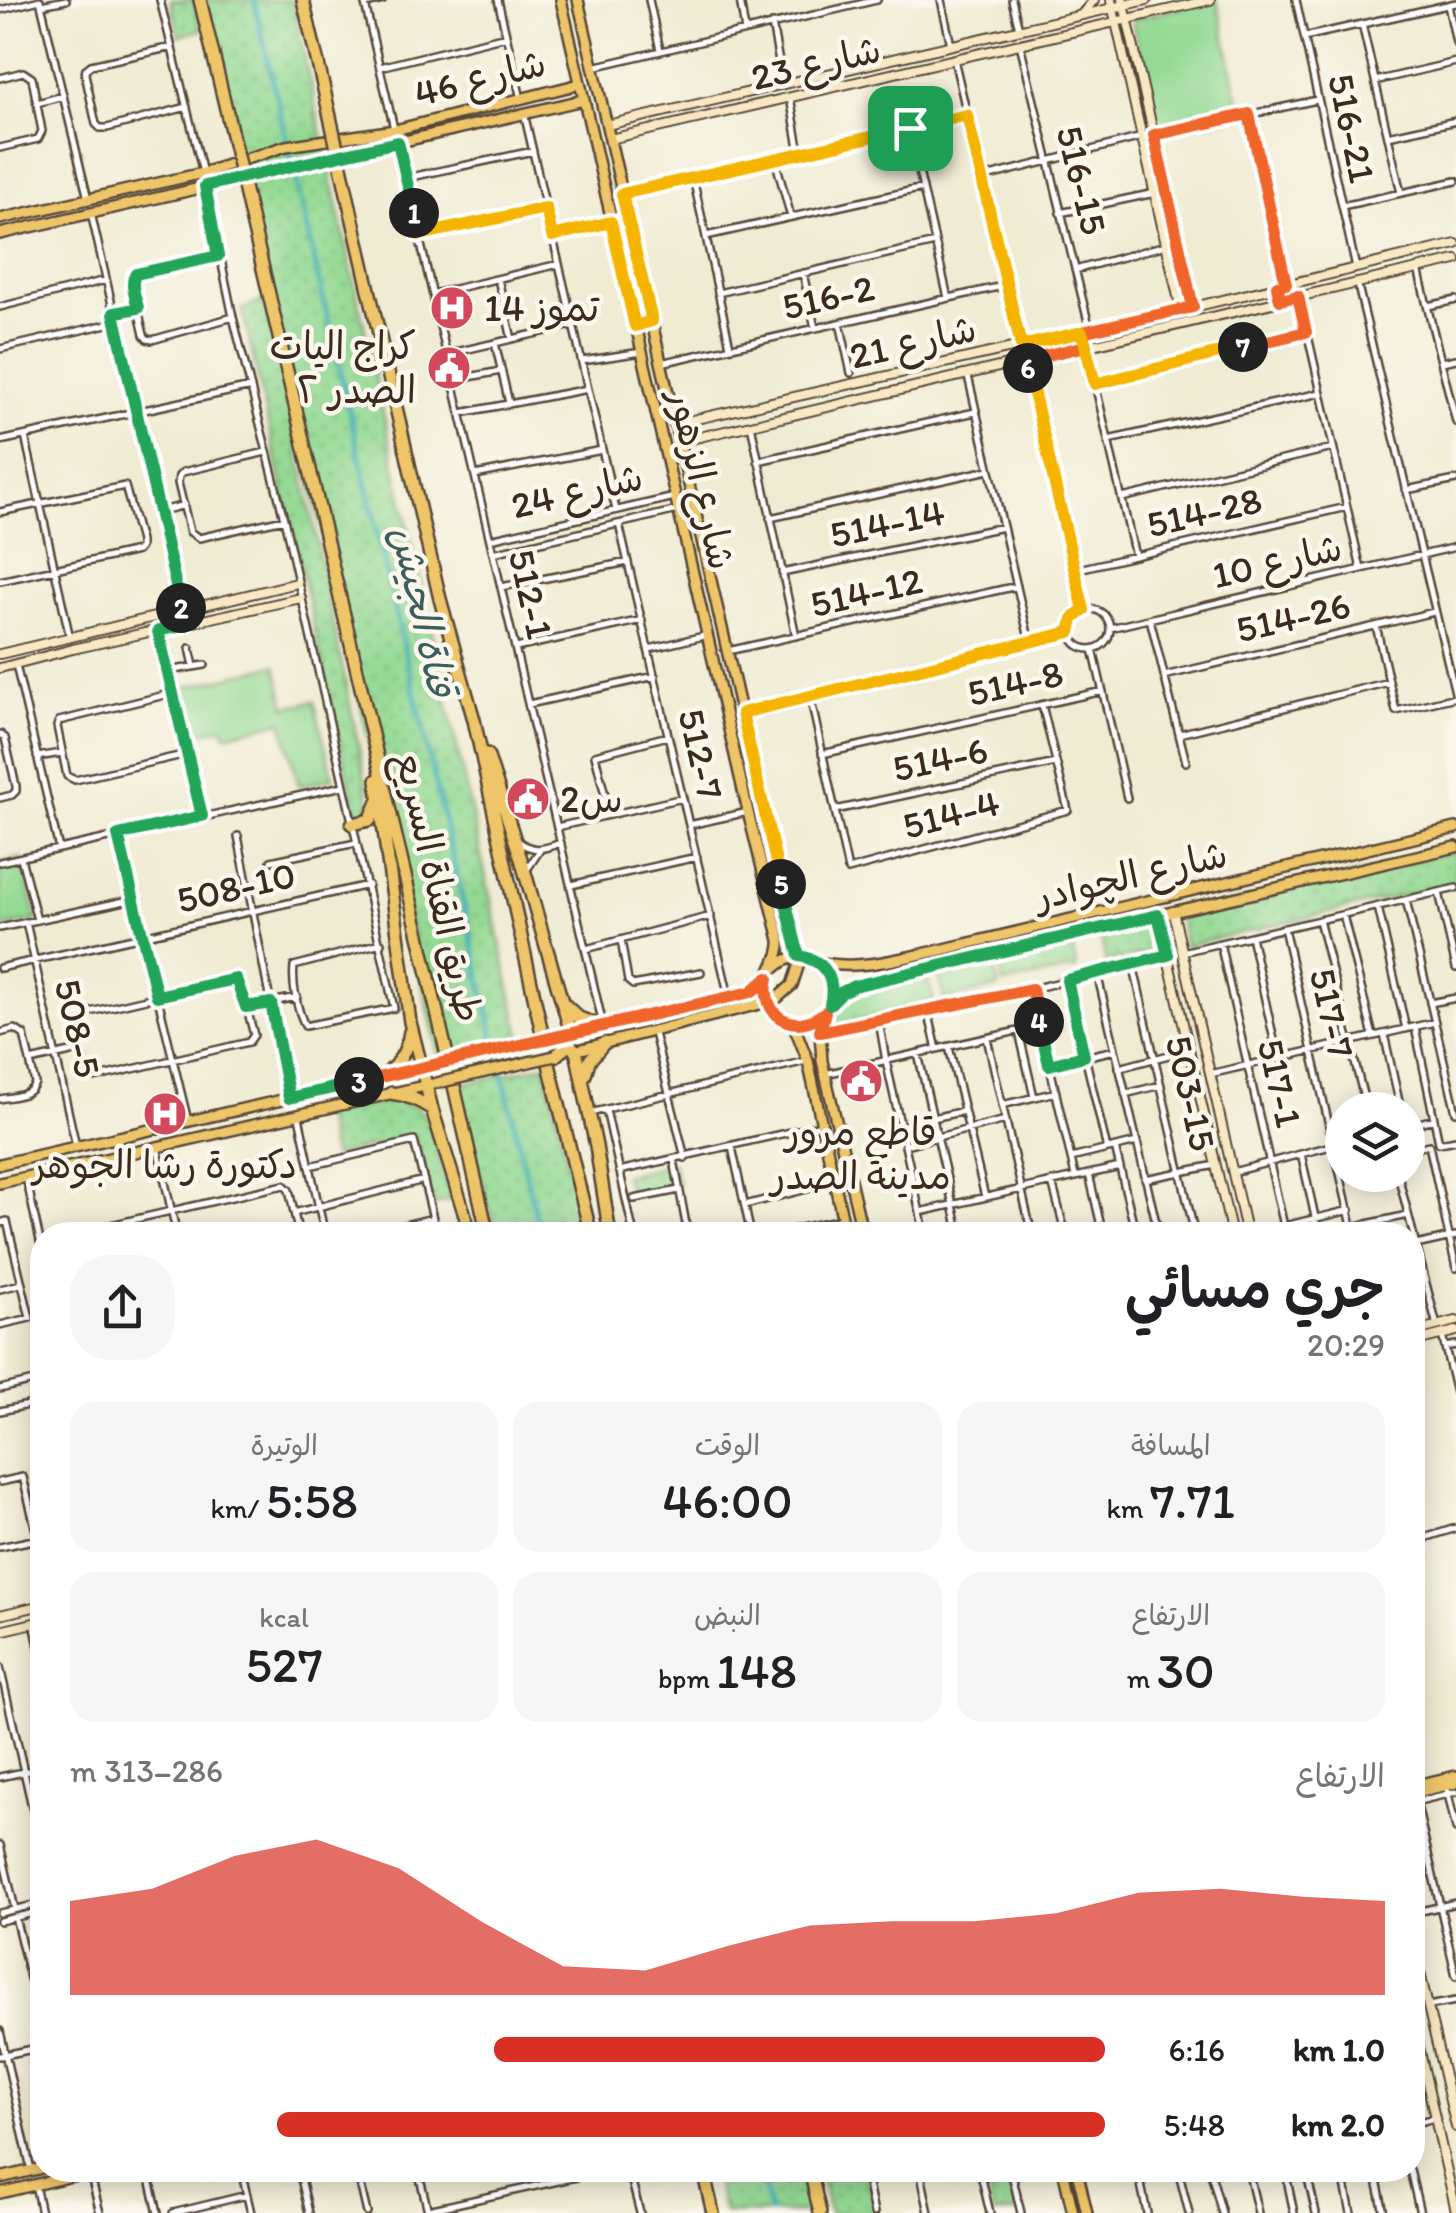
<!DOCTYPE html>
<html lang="ar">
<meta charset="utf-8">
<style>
:root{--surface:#fff;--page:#f6f6f6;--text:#202124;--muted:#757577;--accent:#d93025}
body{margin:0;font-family:Itim,"Playpen Sans Arabic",sans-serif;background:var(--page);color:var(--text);direction:rtl;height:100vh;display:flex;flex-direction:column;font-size:38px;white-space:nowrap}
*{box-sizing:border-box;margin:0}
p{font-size:32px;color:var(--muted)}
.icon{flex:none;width:55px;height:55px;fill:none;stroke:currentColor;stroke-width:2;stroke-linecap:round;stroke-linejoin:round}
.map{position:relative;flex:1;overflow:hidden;direction:ltr}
.sheet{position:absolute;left:30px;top:1222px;width:1395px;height:960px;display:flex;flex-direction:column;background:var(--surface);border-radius:40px;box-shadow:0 5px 25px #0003;direction:rtl}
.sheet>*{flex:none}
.fabs{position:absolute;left:1325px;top:1092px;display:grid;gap:20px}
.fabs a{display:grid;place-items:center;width:100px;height:100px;border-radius:50%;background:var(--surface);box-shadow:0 5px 25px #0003;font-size:50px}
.pin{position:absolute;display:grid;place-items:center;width:85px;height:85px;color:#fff;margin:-42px;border-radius:20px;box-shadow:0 5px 15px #0006}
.km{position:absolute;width:50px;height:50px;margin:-25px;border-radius:50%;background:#222;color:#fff;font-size:28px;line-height:50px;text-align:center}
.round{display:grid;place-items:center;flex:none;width:105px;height:105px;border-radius:40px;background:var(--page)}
.head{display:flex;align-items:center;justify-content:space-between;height:170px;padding:0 40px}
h1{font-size:55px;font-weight:600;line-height:75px}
.stats{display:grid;grid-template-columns:repeat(3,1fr);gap:15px;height:170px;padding:10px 40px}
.stats div{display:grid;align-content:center;border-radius:25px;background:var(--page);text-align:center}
.stats b{font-size:50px;font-weight:600}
.stats small{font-size:28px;font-weight:400}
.stats p{font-size:28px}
.chart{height:280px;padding:20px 40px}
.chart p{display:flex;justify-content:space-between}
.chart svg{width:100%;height:180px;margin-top:10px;fill:var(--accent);opacity:.7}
ul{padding:0 40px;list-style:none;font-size:32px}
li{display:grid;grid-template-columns:160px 120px 1fr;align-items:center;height:75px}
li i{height:25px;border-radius:12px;background:var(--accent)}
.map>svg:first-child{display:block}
.grass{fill:url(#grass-dots);stroke:#678258;stroke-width:2.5}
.pitch{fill:#93d993;stroke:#678258;stroke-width:2.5}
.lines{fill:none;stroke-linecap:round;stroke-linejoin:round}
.canal{stroke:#3daeb7;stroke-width:5}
.street-casing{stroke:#564739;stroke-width:10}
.secondary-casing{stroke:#564739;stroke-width:12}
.primary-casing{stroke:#564739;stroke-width:14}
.highway-casing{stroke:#564739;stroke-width:16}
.street{stroke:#fff;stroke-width:5}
.secondary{stroke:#f8e8c3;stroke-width:8}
.primary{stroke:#eec569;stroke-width:9}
.highway{stroke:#eec569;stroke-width:11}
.primary-bridge-casing{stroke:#564739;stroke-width:14;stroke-linecap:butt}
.highway-bridge-casing{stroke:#564739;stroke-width:16;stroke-linecap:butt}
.primary-bridge{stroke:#eec569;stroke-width:9}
.highway-bridge{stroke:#eec569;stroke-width:11}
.split-1-casing{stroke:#fff;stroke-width:20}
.split-2-casing{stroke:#fff;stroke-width:20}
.split-3-casing{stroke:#fff;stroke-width:20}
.split-4-casing{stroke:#fff;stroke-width:20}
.split-5-casing{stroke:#fff;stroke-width:20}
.split-6-casing{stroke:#fff;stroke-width:20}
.split-7-casing{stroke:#fff;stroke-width:20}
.split-8-casing{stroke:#fff;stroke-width:20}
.split-1{stroke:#f5b400;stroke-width:12}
.split-2{stroke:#22a559;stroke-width:12}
.split-3{stroke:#22a559;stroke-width:12}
.split-4{stroke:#f0652b;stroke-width:12}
.split-5{stroke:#22a559;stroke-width:12}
.split-6{stroke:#f5b400;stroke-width:12}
.split-7{stroke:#f0652b;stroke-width:12}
.split-8{stroke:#f5b400;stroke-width:12}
.labels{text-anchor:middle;stroke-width:9;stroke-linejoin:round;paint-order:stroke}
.street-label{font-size:38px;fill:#3b2a1e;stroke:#fbf7ec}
.poi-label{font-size:38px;fill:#3b2a1e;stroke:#fbf7ec;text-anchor:start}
.water-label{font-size:40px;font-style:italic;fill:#3c5f5b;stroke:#fbf7ec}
</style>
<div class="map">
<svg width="1456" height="2213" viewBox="0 0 1456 2213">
<defs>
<pattern id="grass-dots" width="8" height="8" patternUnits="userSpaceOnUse" patternTransform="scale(2.5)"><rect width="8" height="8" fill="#93d993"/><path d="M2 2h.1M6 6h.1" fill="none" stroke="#80ba7e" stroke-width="1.8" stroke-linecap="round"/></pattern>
</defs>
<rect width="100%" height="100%" fill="#fbf7ec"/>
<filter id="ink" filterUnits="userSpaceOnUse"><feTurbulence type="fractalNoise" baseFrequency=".01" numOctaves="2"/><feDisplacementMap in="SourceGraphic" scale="20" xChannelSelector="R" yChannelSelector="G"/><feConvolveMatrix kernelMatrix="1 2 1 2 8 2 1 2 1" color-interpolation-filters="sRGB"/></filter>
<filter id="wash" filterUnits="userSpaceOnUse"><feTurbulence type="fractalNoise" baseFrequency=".0048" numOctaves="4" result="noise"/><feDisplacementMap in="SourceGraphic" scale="40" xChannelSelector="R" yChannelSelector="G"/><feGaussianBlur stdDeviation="2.25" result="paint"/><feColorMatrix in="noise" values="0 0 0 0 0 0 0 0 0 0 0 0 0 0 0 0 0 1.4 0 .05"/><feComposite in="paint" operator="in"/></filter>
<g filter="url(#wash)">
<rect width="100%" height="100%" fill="#f0ebd3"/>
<path class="grass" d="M170,0H194L201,30L179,36Z
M204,0H292L522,1042L440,1061Z
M264,301L284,381L372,812L356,813L242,309Z
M1456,851V883L1185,946L1178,915Z
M1155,922L1162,950L1106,962L1100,934Z
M1071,941L1077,968L1004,984L998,958Z
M927,974L934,1001L827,1028L842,1001L851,992Z
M545,1065L584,1235H495L459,1085Z
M396,1099L409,1106H415L428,1119L451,1200L433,1206L415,1136L332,1156L324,1116Z
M673,1163L678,1184L630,1196L624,1175Z
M713,2170H801L811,2213H724Z
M819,2170H866L876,2213H829Z
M984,2170H1007L1017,2213H994Z"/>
<path class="pitch" d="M1210,0H1217L1240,107L1249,115L1155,132L1132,20Z
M276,665L286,707L314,701L333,778L299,786L282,721L226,735L223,727L191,735L179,689Z
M21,858L37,920L0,928V863Z
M993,960L999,987L944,1000L938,973Z"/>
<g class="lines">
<path class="canal" d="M254,0L540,1235
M760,2170L770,2213"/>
</g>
</g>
<g filter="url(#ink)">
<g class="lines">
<defs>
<path id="street" d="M40,0L88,199
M160,0L203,173L233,317L284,519L394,1008L305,1026C297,1009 292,985 294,966L381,943
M364,0L603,1025
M498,0L521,99
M649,0L660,50
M740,0L745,31
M941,0L951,45
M1012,0L1019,29
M1296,0L1356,268
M365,4L383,0
M41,5L66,0
M1448,5L1456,43
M0,10L40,0
M772,24L783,84
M1362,24L1401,193
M1304,37L1456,3
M1020,44L1090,330
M172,47L91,65L86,69L85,74L96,124L100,128H107L187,107
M954,59L1021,346
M380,67L506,36
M593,67L877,0
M0,78L23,72L32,78L42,131L38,139L0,148
M1375,81L1456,62
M790,97L800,153
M37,103L63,96
M524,113L616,510
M1249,115L1286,284
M909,128L948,298
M1154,135L1317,100
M1388,136L1456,121
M775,159L791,217
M406,178L533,151
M693,178L730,346
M982,178L1142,137
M623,194L967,115
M1342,206L1456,181
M91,213L185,624
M1060,213L1155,193
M419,235L546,209
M552,236L611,222
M706,236L923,188
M219,256L136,274L132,282L144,335L147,339L152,340L233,317
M1418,269L1456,422
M1075,270L1166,245
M803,273L815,328
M498,279L512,339
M1357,282L1456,697
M718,293L935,243
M433,294L559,264
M1299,296L1361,569
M1428,306L1456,300
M0,307L106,280
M114,313L138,309
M840,323L851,373
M1083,332L1135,556
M495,343L509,403
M0,349L116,322
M447,354L573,325
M582,361L642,352
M1026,361L1083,611
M1442,362L1456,359
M661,363L1007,285
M968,376L1030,643
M453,380L501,371
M1095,384L1306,332
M461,413L588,389
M751,425L796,636
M25,436L70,638
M1108,440L1320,393
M0,441L251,387
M266,452L183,472L179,476L178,483L190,532L199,538L284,519
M758,461L975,412
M475,475L602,450
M1406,490L1456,480
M1122,498L1333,448
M0,512L125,486L140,541V547L137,551L0,581
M159,512L184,505
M770,518L989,470
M619,524L729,997
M490,539L675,497
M493,553L678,510
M1074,570L1347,507
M782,573L1003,527
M501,587L628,562
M1070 629a20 20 0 1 1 40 0a20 20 0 1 1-40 0Z
M1150,619L1186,762
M1376,626L1396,711L1456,697
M1110,628L1456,547
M158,631L202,816
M190,648L194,666
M516,648L642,620
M649,649L708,635
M1093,649L1127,798
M728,651L1017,586
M16,665L59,849
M168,671L205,665
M1164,676L1434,612
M173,693L59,721L57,726L67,776L75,780L187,754
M810,696L848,870L1068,810L1042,705
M529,704L655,676
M742,713L1070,632
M0,734L5,738L16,786V791L12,795L0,798
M1179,734L1389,682
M822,754L1103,691
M37,757L62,753
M835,810L1056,763
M610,815L595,755L668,736
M689,825L748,812
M557,827L683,798
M118,835L188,1121
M238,836L289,1098
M518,841C534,853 544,849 561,843
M21,858L37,920
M271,861L356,843
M0,862L343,786
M528,868L540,850
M571,885L697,857
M1439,892L1456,968
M1406,900L1456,1112
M1378,907L1406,1029
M1343,915L1373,1036
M1319,920L1367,1110
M26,922L76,1146
M0,928L134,899
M1284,928L1354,1235
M1251,936L1278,1058
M621,940L628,981L633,985L701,972
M1220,943L1286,1235
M586,949L711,916
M1182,952L1456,888
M1133,964L1195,1235
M0,968L368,885
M1097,973L1159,1235
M232,979H236C245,996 249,1017 254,1035L249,1042L94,1078L89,1076L86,1072L73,1021L77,1015Z
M1067,980L1107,1149
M1032,989L1075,1176
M1430,1003L1456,998
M246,1007L297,997
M928,1011L937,1049
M879,1021L886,1061L925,1235
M1415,1027L1439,1143
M823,1031L1032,989L1168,955
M1019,1032L1034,1097
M0,1033L15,1029L24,1035L35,1083C30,1097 13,1096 0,1099
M654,1033L685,1158
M1384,1034L1401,1110
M987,1038L1032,1235
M949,1047L985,1197
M918,1054L960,1235
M30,1061L80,1050
M1049,1065L1115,1050
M1119,1068L1188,1050
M825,1074L1040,1026
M1210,1074L1435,1022
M1125,1094L1161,1085
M1002,1105L1056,1092
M606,1110L634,1235
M590,1113L806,1061
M299,1117L325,1235
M933,1118L964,1111
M1408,1126L1434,1119
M1440,1143L1456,1140
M905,1145L1006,1120
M1429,1145L1456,1268
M157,1147L177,1235
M732,1147L751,1235
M1115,1147L1136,1235
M1408,1150L1429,1145
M1301,1154L1319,1235
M1071,1158L1137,1142
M674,1160L688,1235
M310,1166L414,1141L437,1235
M619,1171L821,1125
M1233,1172L1342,1143
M1089,1174L1103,1235
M1398,1175L1437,1326
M26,1177L42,1250
M1145,1179L1216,1165
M1052,1182L1066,1235
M634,1199L679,1190
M745,1205L834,1182
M920,1212L1120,1167
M294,1213L424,1180
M0,1223L7,1221L30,1318L0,1325
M1353,1227L1408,1215
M435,1228L444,1227L454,1235
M67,1235L284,1185L289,1190L299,1235
M363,1235L433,1218
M769,1235L842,1219
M1247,1235L1350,1210
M1416,1245L1456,1236
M0,1289L21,1284
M1442,1335L1456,1393
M1445,1347L1456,1345
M0,1389L42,1379
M33,1404L42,1445
M0,1411L42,1402
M0,1482L23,1477L38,1539L0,1547
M1412,1542L1456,1528
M34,1623L42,1660
M0,1667L42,1850
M0,1777L42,1768
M1446,1785L1456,1829
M1416,1801L1456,1976
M1415,1802L1456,1792
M0,1845L15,1909
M0,1913L42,1903
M1412,1913L1456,1903
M15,1917L42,2027
M0,1921L42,1911
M1428,2006L1456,2001
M0,2031L31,2170
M0,2056L42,2047
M1412,2124L1434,2118
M148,2170L158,2213
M241,2170L251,2213
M299,2170L309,2213
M357,2170L367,2213
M418,2170L428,2211
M629,2170L640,2213
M865,2170L874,2213
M920,2170L929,2213
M980,2170L990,2213
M1011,2170L1021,2213
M1138,2170L1147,2213
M1178,2170L1189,2213
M1210,2170L1222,2213
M1248,2170L1258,2213
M1285,2170L1294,2213
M1306,2170L1316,2213
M1342,2170L1351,2213
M1375,2170L1384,2213
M1410,2170L1420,2213
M90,2172L100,2213
M866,2177L906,2170
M35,2185L41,2213
M428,2210L608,2170
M173,2213L247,2195"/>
<path id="secondary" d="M1111,0L1181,310
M1123,0L1193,307
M1081,15L1094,0
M607,125L1147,0
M610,139L1210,0
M674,424L1181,310L1456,244
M678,442L1456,260
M0,654L297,583
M0,668L73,649L301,598
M1173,911L1247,1235
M1158,915L1232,1235
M1412,1332L1456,1321
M1412,1342L1456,1331
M0,1615L42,1605
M0,1631L42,1621
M1412,1938L1456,2127
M1412,2016L1456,2211"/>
<path id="primary" d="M561,0L748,812L780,940C782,961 760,978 767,999C771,1012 782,1021 795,1023C803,1024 811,1022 818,1018C857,992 812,930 772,970
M0,219L203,173L286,146L395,130L580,84
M0,234L583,100
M822,963C861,970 898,959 936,951L1456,828
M832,1003L842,992L854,985L1456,847
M824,1013L820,1032L822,1061L863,1235
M793,1023L808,1061L846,1235
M569,1033L751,992L768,978
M574,1051L775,1000L792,985L799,964L578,0
M0,1164L441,1064
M0,1183L446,1081
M1412,1786L1456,1776
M1412,1793L1456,1783
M1063,2170L1073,2213
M1077,2170L1087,2213
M0,2178L42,2168
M0,2193L97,2170"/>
<path id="highway" d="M200,0L227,113
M303,0L323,85
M350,207L440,599L474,720L542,1033
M253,226L447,1055
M487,754L521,859L571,1033L567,1046L555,1056
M377,780L410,1022L432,1109L471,1235
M352,824L370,820L378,802
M565,1005L579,1018L600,1026
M552,1038L567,1042L576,1051L596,1146L610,1235
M549,1064L591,1235
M585,1075L589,1061L604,1043
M384,1076C399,1064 407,1051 410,1032
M454,1086L488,1235
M391,1093C407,1095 418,1100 432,1109
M703,2170L713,2213
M810,2170L820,2213"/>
</defs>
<use href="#street" class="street-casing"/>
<use href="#secondary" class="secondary-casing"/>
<use href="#primary" class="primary-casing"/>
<use href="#highway" class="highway-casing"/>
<use href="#street" class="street"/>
<use href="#secondary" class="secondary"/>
<use href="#primary" class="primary"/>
<use href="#highway" class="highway"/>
<defs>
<path id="primary-bridge" d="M441,1064L552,1038
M446,1081L555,1056"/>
<path id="highway-bridge" d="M323,85L350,207
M227,113L253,226"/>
</defs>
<use href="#primary-bridge" class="primary-bridge-casing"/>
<use href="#highway-bridge" class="highway-bridge-casing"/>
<use href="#primary-bridge" class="primary-bridge"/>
<use href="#highway-bridge" class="highway-bridge"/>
</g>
</g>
<g class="lines" filter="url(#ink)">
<defs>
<path id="split-1" d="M414,213L419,235L546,208L552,236L611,222L635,326L652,321L622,194L910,128"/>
<path id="split-2" d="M181,608L114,313L138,308C136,298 129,283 136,274L218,256L205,186L398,142L414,213"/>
<path id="split-3" d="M181,608L185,625L158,631L202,816L118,835L157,996L236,979L246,1007L271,1003L289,1098L359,1082"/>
<path id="split-4" d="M359,1082L751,992L768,978C759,1016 795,1037 825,1012L820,1032L1032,989L1039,1022"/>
<path id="split-5" d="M781,884L799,956C825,960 836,979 830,1004L842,992L854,986L1158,915L1168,955L1067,980L1084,1056L1049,1065L1039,1022"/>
<path id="split-6" d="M781,884L742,713L1070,632L1073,619L1084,610L1028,368"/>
<path id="split-7" d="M1028,368L1026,360L1086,346L1082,332L1193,307L1154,135L1249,114L1286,284L1277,286L1280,300L1298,296L1306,332L1243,347"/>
<path id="split-8" d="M910,128L967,115L1021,346L1082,332L1095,384L1243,347"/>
</defs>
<use href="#split-1" class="split-1-casing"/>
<use href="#split-2" class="split-2-casing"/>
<use href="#split-3" class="split-3-casing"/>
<use href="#split-4" class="split-4-casing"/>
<use href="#split-5" class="split-5-casing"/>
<use href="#split-6" class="split-6-casing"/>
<use href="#split-7" class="split-7-casing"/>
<use href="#split-8" class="split-8-casing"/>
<use href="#split-1" class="split-1"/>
<use href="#split-2" class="split-2"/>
<use href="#split-3" class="split-3"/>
<use href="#split-4" class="split-4"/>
<use href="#split-5" class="split-5"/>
<use href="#split-6" class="split-6"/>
<use href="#split-7" class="split-7"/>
<use href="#split-8" class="split-8"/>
</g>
<defs>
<symbol id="hospital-disc" viewBox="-11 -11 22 22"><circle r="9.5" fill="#d1495b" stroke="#fbf7ec"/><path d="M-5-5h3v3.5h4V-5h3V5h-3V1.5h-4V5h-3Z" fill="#fff"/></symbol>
<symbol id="civic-disc" viewBox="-11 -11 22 22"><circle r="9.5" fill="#d1495b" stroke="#fbf7ec"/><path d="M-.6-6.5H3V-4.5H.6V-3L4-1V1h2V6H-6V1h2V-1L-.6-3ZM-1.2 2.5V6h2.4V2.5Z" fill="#fff"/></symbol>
</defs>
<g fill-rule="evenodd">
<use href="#hospital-disc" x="427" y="283" width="50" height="50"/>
<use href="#civic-disc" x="424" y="343" width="50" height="50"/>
<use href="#civic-disc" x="503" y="774" width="50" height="50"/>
<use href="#civic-disc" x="836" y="1056" width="50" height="50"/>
<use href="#hospital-disc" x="140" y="1089" width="50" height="50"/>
</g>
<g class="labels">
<g class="street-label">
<text transform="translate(816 63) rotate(-13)" y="13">شارع 23</text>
<text transform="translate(480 78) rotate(-14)" y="13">شارع 46</text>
<text transform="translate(1352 128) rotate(78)" y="13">516-21</text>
<text transform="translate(1082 180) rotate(76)" y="13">516-15</text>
<text transform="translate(828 297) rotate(-13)" y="13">516-2</text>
<text transform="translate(913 342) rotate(-13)" y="13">شارع 21</text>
<text transform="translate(702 479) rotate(77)" y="13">شارع الزهور</text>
<text transform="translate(577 491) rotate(-13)" y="13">شارع 24</text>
<text transform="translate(1204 512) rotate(-13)" y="13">514-28</text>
<text transform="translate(887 523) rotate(-12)" y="13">514-14</text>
<text transform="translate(1277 561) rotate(-13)" y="13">شارع 10</text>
<text transform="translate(866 592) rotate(-13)" y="13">514-12</text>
<text transform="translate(531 594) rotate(77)" y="13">512-1</text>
<text transform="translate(1293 617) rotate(-13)" y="13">514-26</text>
<text transform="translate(1015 683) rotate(-13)" y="13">514-8</text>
<text transform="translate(701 754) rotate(77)" y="13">512-7</text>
<text transform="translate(940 759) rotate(-12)" y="13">514-6</text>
<text transform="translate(951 814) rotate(-15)" y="13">514-4</text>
<text transform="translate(1131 875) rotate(-13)" y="13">شارع الچوادر</text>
<text transform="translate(236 887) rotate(-13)" y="13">508-10</text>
<text transform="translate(439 887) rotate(77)" y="13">طريق القناة السريع</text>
<text transform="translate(1332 1013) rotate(77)" y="13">517-7</text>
<text transform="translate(78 1028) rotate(77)" y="13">508-5</text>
<text transform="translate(1280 1083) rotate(77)" y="13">517-1</text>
<text transform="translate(1191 1093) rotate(77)" y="13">503-15</text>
</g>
<g class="poi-label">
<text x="484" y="321">14 تموز</text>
<text x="416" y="359" text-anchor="end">كراج اليات<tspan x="416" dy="44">الصدر ٢</tspan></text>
<text x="560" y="812">س2</text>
<text x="861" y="1145" text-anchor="middle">قاطع مرور<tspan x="861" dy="44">مدينة الصدر</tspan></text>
<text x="165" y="1178" text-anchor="middle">دكتورة رشا الجوهر</text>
</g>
<g class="water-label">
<text transform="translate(424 611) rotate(77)" y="14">قناة الجيش</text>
</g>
</g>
</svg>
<div class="fabs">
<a><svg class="icon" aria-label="layers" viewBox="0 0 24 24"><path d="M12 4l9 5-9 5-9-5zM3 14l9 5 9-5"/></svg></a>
</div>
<div class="pin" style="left:910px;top:128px;background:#1e9e55"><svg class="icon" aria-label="arrive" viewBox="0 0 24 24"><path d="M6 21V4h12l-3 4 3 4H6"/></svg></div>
<b class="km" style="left:414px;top:213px">1</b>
<b class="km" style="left:181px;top:608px">2</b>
<b class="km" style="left:359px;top:1082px">3</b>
<b class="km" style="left:1039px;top:1022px">4</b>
<b class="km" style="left:781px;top:884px">5</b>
<b class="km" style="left:1028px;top:368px">6</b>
<b class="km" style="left:1243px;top:347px">7</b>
<section class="sheet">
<div class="head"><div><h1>جري مسائي</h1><p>20:29</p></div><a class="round"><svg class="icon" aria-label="share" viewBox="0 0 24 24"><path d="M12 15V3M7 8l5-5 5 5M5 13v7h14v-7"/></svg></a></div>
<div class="stats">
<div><p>المسافة</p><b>7.71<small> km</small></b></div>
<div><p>الوقت</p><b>46:00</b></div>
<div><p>الوتيرة</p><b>5:58<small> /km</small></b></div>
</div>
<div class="stats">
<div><p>الارتفاع</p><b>30<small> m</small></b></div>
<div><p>النبض</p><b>148<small> bpm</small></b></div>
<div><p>kcal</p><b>527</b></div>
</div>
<div class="chart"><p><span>الارتفاع</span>286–313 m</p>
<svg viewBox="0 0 160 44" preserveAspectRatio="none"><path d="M0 44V21L10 18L20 10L30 6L40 13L50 26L60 37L70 38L80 32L90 27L100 26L110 26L120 24L130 19L140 18L150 20L160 21V44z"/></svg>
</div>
<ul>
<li><b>1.0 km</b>6:16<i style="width:59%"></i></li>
<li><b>2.0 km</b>5:48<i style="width:80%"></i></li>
</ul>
</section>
</div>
